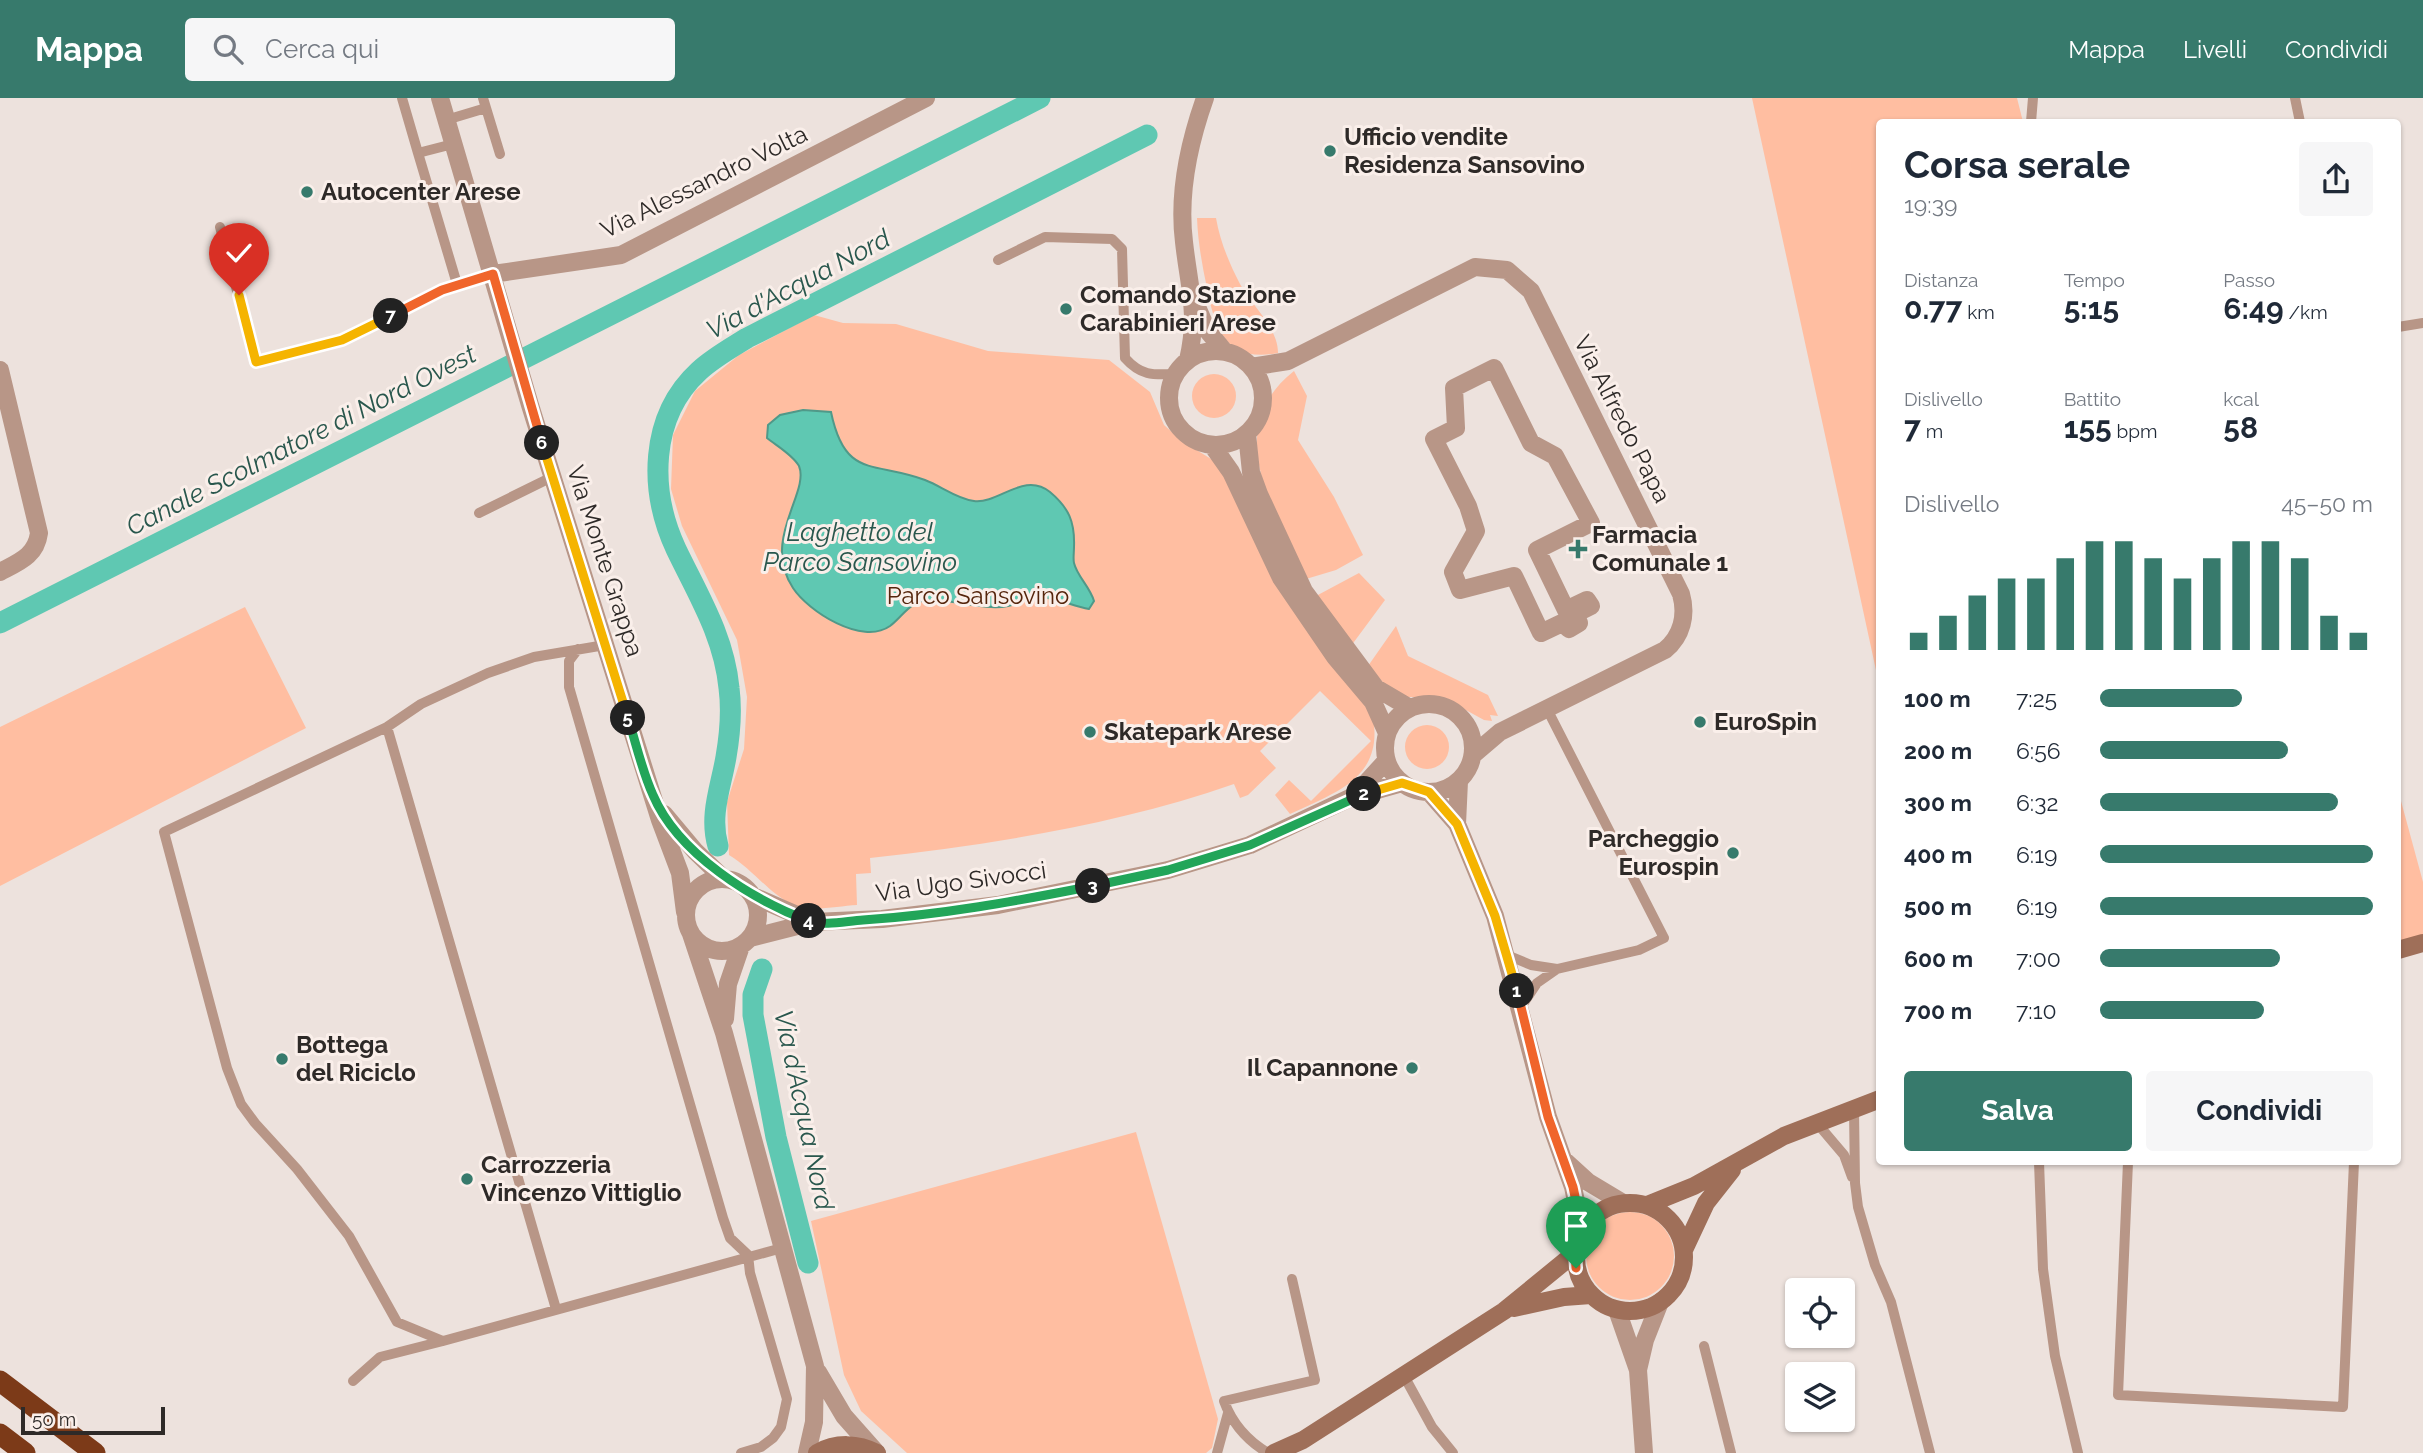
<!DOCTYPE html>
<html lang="it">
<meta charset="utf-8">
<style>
:root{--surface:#fff;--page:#f6f6f7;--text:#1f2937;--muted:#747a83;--accent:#377a6c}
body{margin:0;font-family:Raleway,sans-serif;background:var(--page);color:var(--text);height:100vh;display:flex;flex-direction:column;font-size:26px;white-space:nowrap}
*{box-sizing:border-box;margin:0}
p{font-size:23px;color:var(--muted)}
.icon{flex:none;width:38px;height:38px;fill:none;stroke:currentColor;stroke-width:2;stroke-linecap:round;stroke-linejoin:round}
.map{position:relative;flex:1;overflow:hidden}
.panel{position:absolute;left:1876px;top:21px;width:525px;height:1046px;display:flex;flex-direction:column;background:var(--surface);border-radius:7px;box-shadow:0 2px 5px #0004}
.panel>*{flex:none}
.tools{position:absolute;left:1785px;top:1180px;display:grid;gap:14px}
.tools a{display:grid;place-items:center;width:70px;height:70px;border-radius:7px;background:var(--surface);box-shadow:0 2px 5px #0004;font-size:35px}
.scale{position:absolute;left:21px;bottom:18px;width:144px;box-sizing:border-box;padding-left:7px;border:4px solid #2e2a28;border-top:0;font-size:19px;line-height:24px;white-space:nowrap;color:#2e2a28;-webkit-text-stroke:5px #faefea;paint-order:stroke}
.pin{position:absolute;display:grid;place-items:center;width:60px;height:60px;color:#fff;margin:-72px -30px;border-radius:50% 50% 50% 0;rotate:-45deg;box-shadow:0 0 7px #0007}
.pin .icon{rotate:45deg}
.km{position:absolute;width:35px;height:35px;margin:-18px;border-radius:50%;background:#222;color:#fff;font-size:19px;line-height:35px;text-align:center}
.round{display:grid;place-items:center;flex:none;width:74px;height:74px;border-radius:7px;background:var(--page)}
.overview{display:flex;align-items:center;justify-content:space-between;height:119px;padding:0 28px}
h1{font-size:38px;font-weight:700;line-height:52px}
.metrics{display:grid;grid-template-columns:repeat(3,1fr);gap:10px;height:119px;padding:7px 28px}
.metrics div{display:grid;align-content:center}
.metrics b{font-size:30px;font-weight:700}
.metrics small{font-size:19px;font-weight:400}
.metrics p{font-size:19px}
.chart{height:196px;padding:14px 28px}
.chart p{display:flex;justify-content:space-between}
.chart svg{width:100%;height:126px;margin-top:7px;stroke:var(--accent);stroke-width:6}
.button{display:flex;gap:14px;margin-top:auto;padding:14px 28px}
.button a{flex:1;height:80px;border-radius:7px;background:var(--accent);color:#fff;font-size:28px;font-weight:700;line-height:80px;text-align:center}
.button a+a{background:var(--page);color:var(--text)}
ul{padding:0 28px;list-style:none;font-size:23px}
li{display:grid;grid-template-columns:112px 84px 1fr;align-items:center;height:52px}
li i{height:18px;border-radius:9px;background:var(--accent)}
header{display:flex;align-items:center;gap:42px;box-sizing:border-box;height:98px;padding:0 35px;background:var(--accent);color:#fff}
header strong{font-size:33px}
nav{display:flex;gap:38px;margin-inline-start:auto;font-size:24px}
.search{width:490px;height:63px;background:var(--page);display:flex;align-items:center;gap:18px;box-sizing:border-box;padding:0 24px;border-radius:7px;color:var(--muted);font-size:26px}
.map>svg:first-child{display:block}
.green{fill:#ffbea1}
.water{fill:#5fc8b2;stroke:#509989;stroke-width:2}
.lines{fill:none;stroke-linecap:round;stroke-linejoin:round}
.canal{stroke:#5fc8b2;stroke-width:21}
.lane{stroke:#b89687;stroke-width:10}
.street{stroke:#b89687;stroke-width:18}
.secondary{stroke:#9f6f59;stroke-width:18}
.highway{stroke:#7c3a18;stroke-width:21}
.split-1-casing{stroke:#fff;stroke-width:14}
.split-2-casing{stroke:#fff;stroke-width:14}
.split-3-casing{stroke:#fff;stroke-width:14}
.split-4-casing{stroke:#fff;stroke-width:14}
.split-5-casing{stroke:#fff;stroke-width:14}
.split-6-casing{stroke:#fff;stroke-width:14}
.split-7-casing{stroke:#fff;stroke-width:14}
.split-8-casing{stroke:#fff;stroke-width:14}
.split-1{stroke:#f0652b;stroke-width:9}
.split-2{stroke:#f5b400;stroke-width:9}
.split-3{stroke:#22a559;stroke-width:9}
.split-4{stroke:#22a559;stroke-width:9}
.split-5{stroke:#22a559;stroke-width:9}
.split-6{stroke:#f5b400;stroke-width:9}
.split-7{stroke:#f0652b;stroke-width:9}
.split-8{stroke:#f5b400;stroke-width:9}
.poi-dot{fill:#377a6c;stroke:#faefea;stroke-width:2.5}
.labels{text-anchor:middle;stroke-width:6;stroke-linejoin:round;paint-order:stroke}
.poi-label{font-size:24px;font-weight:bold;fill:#2e2a28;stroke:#faefea;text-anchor:start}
.street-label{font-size:24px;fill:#2e2a28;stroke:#faefea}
.park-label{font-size:24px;fill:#55250c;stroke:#faefea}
.water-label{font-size:26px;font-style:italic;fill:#29574d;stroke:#faefea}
</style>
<header>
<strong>Mappa</strong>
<div class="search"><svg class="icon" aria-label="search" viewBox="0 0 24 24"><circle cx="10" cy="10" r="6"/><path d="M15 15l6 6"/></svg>Cerca qui</div>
<nav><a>Mappa</a><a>Livelli</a><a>Condividi</a></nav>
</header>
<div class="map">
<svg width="2423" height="1355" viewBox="0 0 2423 1355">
<rect width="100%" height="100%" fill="#ede2dd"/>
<path class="green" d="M1752,0H2017L2023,24H1880L1879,586Z
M1197,120H1216C1220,143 1229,165 1240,186C1253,209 1278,230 1278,255C1227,265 1215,232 1207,190C1202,167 1198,144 1197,120Z
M814,217L843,225L896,226L988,253L1109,262L1150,294L1164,327L1182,343L1216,364L1372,614C1386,679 1339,693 1290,716L1275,697L1289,682L1311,703L1371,643L1320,593L1260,653L1276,670L1248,697L1240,700L1234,686C1116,727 994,746 870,760L871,775L856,776L857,807C837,808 809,815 791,806C768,794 751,770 729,757L727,704L744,651L747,599L737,542L682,428L671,391L673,337L695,293L739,257Z
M1294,273L1307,298L1298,342L1334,399L1363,457L1336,472L1306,481C1276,415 1219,332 1294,273Z
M1192 298a22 22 0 1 1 44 0a22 22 0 1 1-44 0Z
M1359,475L1385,502L1351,548L1316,498Z
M245,509L306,630L0,788V629Z
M1396,528L1408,558L1488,597L1498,618L1490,617L1492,623L1484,622L1442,599H1405L1388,590L1368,568Z
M1405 649a22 22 0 1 1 44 0a22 22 0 1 1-44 0Z
M2398,692L2423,784V839L2398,846Z
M1136,1034L1218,1321L1212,1350L1206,1355H907L861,1313L844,1277L811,1123Z
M1586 1158a44 44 0 1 1 88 0a44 44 0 1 1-88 0Z"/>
<path class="water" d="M803,312L831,314C845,381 873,363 925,382C941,388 957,401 974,403C999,406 1024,373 1050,394C1069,410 1075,424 1074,449C1074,454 1073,461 1074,465C1077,478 1090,489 1094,503L1089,511C1072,508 1055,499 1038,499C1026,499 1018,506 1008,508C985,513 953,501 928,502C910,503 903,518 890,528C862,548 808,513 793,490C761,441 810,395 799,368C793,357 777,348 767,340L768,327L780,317Z"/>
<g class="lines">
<path class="canal" d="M0,525L1040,0
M718,748C709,717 721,689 726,659C730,636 732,613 729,590C724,538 698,497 676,451C649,393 649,319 699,273C713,260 731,250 747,240L1147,37
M762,871L753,897V917L776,1039L808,1165"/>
<path class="lane" d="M402,0L418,55L453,46
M483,0L500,56
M2295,0L2300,24
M446,22L486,10
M2031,24L2033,0
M418,55L457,186L493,176
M220,129L256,264L342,242L457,186
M998,162L1045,139L1112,141L1122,151L1125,260C1141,278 1153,277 1175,276
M2398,229L2423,225
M479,415L552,379
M605,547L534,559L488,575L421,606L387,629L164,734L227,970L241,1006L255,1025L297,1071L349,1138L397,1224L443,1243L782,1150
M578,551L569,563V589L723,1120L730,1140L748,1157L750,1175L787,1301L781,1329L773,1340L761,1349L741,1355
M387,629L556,1211
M1507,857L1531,867L1557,871
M1521,909L1537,885L1557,871L1639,852L1664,840L1547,611
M1854,1011L1855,1085L1858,1109L1875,1167L1891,1204L1930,1355
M1816,1024L1844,1057L1852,1079
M2039,1064L2043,1171L2055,1258L2078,1355
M2128,1064L2118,1297L2343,1309L2354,1064
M1704,1248L1731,1355
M1403,1276L1432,1329L1453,1355
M353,1283L380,1259L443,1243
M1217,1355L1228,1315
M1268,1355C1248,1343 1232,1325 1224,1303L1315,1282L1292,1181"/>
<path class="street" d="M440,0L530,307L660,722L680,775L685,814
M493,176L621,157L926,0
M1198,211L1207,232L1225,254
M1169 300a47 47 0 1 1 94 0a47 47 0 1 1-94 0Z
M1188,262C1199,215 1189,190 1184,144C1178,96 1189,45 1205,0
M1251,269L1288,263L1475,169L1507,172L1531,193L1681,496C1687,517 1682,538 1665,552L1500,634L1473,657
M1494,270L1531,345L1555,358L1591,425L1537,452L1566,512L1587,502L1591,508L1575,516L1579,525L1569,531L1562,525L1541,535L1514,478L1460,492L1453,474L1476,433L1468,408L1434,341L1456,330L1454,290Z
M0,272L39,435C36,458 19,464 0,474
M1247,336L1251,374L1259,396L1304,493L1376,590L1410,610
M1212,347L1231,374L1281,480L1335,559L1373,604L1387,635
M1385 650a44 44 0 1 1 88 0a44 44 0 1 1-88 0Z
M1429,694L1457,726L1495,818L1548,1019L1573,1089L1582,1132
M1355,697L1386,663
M664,716L695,753L724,781
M1457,726L1459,683
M686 817a36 36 0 1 1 72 0a36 36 0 1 1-72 0Z
M753,798L813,824
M691,836L724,935L815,1268L814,1324L807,1355
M750,840L813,824L882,821L998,807L1168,772L1250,747L1352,699L1402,685
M725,921L728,886L741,848
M1566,1064L1588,1084L1623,1105
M1617,1212L1638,1272
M818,1274L844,1318L875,1353
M1644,1355L1638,1272L1645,1242L1660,1204"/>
<path class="secondary" d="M2398,852L2423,845
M1576 1159a54 54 0 1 1 108 0a54 54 0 1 1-108 0Z
M1647,1107L1694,1088L1784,1038L1880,1001
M1684,1152L1706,1105L1732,1072
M1514,1210L1564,1199L1591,1197
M817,1355C836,1344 858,1345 877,1355
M1274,1355L1303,1342L1504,1213L1575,1155"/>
<path class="highway" d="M0,1283L95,1355
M0,1336L25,1355"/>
</g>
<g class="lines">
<defs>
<path id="split-1" d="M1517,893L1548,1019L1573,1089L1582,1132L1575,1154L1576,1170"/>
<path id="split-2" d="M1364,696L1402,685L1429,694L1457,726L1495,818L1517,893"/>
<path id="split-3" d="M1093,788L1168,772L1250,747L1364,696"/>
<path id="split-4" d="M809,823C825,828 846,823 863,822C941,817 1017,803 1093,788"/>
<path id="split-5" d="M628,620C636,645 642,673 653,697C678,756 753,802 809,823"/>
<path id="split-6" d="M542,345L628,620"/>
<path id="split-7" d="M391,218L442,192L493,176L542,345"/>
<path id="split-8" d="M239,197L256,264L342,242L391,218"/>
</defs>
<use href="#split-1" class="split-1-casing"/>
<use href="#split-2" class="split-2-casing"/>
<use href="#split-3" class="split-3-casing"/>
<use href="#split-4" class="split-4-casing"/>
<use href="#split-5" class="split-5-casing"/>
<use href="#split-6" class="split-6-casing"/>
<use href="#split-7" class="split-7-casing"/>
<use href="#split-8" class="split-8-casing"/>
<use href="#split-1" class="split-1"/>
<use href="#split-2" class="split-2"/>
<use href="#split-3" class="split-3"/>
<use href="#split-4" class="split-4"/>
<use href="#split-5" class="split-5"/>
<use href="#split-6" class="split-6"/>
<use href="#split-7" class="split-7"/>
<use href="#split-8" class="split-8"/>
</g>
<g class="poi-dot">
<circle cx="1330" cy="53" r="7"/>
<circle cx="307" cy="94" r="7"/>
<circle cx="1066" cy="211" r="7"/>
<path d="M1574.5 440.5h7v7h7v7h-7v7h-7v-7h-7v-7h7z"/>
<circle cx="1700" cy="624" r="7"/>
<circle cx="1090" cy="634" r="7"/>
<circle cx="1733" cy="755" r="7"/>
<circle cx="282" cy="961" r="7"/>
<circle cx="1412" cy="970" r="7"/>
<circle cx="467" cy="1081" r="7"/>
</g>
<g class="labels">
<g class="poi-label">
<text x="1344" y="47">Ufficio vendite<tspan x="1344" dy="28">Residenza Sansovino</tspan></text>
<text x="321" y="102">Autocenter Arese</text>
<text x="1080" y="205">Comando Stazione<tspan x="1080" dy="28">Carabinieri Arese</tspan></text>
<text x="1592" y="445">Farmacia<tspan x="1592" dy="28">Comunale 1</tspan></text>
<text x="1714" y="632">EuroSpin</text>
<text x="1104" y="642">Skatepark Arese</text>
<text x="1719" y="749" text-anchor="end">Parcheggio<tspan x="1719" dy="28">Eurospin</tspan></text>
<text x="296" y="955">Bottega<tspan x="296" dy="28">del Riciclo</tspan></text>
<text x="1398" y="978" text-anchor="end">Il Capannone</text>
<text x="481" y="1075">Carrozzeria<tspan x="481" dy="28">Vincenzo Vittiglio</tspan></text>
</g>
<g class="street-label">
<text transform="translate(704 84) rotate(-26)" y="8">Via Alessandro Volta</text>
<text transform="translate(1622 321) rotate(63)" y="8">Via Alfredo Papa</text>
<text transform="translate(605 463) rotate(72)" y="8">Via Monte Grappa</text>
<text transform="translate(961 784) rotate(-8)" y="8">Via Ugo Sivocci</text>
</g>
<g class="park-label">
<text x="978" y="506">Parco Sansovino</text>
</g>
<g class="water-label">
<text transform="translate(798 186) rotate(-28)" y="9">Via d'Acqua Nord</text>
<text transform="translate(301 342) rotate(-27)" y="9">Canale Scolmatore di Nord Ovest</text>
<text x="860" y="443">Laghetto del<tspan x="860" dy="30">Parco Sansovino</tspan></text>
<text transform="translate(804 1012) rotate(78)" y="9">Via d'Acqua Nord</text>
</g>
</g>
</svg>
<div class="tools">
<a><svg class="icon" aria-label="locate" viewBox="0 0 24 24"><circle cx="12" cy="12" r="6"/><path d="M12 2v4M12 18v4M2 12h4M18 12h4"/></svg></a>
<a><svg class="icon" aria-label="layers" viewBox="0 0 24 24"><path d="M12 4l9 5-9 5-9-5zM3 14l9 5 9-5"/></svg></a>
</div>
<div class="scale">50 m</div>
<div class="pin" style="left:1576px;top:1170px;background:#1e9e55"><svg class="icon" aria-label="arrive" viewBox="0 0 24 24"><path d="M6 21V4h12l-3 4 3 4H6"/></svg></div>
<div class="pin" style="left:239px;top:197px;background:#d93025"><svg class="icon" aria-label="check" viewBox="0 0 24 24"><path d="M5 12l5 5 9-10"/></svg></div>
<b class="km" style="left:1517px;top:893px">1</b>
<b class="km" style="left:1364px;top:696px">2</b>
<b class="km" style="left:1093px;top:788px">3</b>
<b class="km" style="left:809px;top:823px">4</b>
<b class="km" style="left:628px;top:620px">5</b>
<b class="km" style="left:542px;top:345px">6</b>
<b class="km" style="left:391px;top:218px">7</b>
<section class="panel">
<div class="overview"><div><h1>Corsa serale</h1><p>19:39</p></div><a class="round"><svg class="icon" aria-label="share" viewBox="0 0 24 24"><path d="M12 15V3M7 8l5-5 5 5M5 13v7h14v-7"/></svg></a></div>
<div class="metrics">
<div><p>Distanza</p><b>0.77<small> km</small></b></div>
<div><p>Tempo</p><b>5:15</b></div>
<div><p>Passo</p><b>6:49<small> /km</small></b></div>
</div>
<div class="metrics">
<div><p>Dislivello</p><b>7<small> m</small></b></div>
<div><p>Battito</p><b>155<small> bpm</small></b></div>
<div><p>kcal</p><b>58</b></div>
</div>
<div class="chart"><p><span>Dislivello</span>45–50 m</p>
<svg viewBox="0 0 160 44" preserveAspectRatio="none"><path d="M5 44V38M15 44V32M25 44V25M35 44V19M45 44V19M55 44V12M65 44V6M75 44V6M85 44V12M95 44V19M105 44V12M115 44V6M125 44V6M135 44V12M145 44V32M155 44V38"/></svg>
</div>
<ul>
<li><b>100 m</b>7:25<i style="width:52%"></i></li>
<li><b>200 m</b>6:56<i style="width:69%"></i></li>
<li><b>300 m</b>6:32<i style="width:87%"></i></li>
<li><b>400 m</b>6:19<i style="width:100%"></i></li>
<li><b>500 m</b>6:19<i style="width:100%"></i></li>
<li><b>600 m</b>7:00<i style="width:66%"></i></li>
<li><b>700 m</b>7:10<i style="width:60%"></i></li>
</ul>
<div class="button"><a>Salva</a><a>Condividi</a></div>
</section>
</div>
